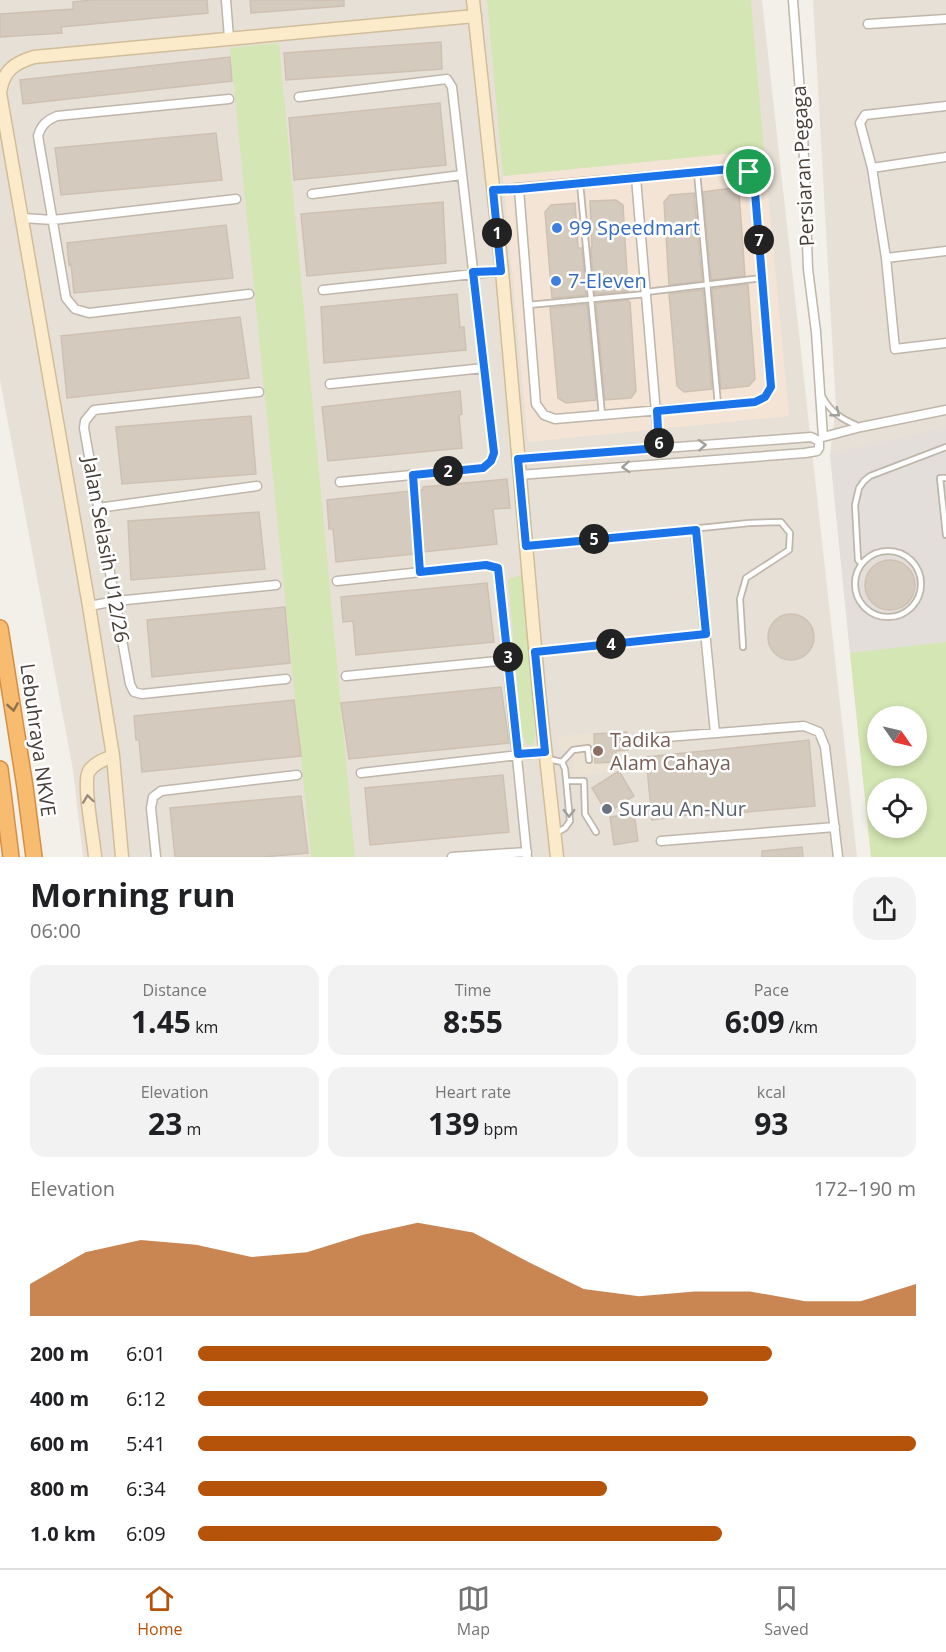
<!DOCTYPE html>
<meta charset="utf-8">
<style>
:root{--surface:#fff;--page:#f2f2f2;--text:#202124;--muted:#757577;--line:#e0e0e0;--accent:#b45309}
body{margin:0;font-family:"Open Sans",sans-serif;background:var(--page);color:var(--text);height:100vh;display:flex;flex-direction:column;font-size:22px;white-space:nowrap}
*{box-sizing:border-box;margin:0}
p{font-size:20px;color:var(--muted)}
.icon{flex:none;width:33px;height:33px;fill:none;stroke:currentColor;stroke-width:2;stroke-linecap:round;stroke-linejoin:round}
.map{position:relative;height:857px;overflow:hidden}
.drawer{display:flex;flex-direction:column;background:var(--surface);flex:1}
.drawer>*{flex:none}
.needle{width:39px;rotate:124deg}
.buttons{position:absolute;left:867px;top:706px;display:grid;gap:12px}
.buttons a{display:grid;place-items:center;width:60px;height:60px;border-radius:50%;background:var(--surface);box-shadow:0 3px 9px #0003;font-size:30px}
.pin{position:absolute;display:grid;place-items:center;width:51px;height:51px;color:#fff;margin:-26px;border:3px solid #fff;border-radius:50%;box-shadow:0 2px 6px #0007}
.km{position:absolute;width:30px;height:30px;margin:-15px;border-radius:50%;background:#222;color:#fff;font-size:16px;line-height:30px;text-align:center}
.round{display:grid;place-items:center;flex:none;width:63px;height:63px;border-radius:24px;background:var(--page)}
.headline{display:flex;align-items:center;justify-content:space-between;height:102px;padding:0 30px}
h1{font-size:33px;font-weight:700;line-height:45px}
.figures{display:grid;grid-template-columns:repeat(3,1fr);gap:9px;height:102px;padding:6px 30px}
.figures div{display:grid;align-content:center;border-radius:15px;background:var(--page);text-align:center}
.figures b{font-size:30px;font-weight:700}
.figures small{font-size:16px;font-weight:400}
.figures p{font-size:16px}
.chart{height:168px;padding:12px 30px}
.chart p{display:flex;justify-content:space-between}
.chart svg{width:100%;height:108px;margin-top:6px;fill:var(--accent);opacity:.7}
ul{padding:0 30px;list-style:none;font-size:20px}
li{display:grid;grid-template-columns:96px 72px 1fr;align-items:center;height:45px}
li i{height:15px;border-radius:8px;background:var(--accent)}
.dock{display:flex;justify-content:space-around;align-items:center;height:84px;border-top:2px solid var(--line);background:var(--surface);font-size:16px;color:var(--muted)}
.dock a{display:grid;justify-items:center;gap:3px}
.dock .on{color:var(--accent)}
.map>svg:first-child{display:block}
.residential{fill:#e7e0d7;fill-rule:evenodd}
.commercial{fill:#f4e4d5}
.industrial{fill:#e3deda}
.education{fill:#ece2d3}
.green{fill:#d4e6b3;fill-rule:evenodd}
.building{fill:#d5cabe;stroke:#cfc1b2;stroke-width:1.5}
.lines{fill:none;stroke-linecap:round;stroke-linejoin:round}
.lane-casing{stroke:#bfb6ab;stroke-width:8}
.street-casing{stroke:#bfb6ab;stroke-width:11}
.secondary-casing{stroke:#d1bd9a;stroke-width:15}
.highway-casing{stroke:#d68f40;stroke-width:18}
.lane{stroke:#fff;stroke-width:4.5}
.street{stroke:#fff;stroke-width:8}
.secondary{stroke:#fcebca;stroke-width:12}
.highway{stroke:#f7bc70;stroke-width:15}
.oneway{stroke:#a39f9b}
.oneway2{stroke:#8d714e}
.oneway3{stroke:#988c79}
.route-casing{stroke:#fff;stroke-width:12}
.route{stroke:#1a73e8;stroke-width:8}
.shop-dot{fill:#3f7fe0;stroke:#fff;stroke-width:2}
.education-dot{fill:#8d6e63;stroke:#fff;stroke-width:2}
.worship-dot{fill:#6b7280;stroke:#fff;stroke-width:2}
.labels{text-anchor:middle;stroke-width:5;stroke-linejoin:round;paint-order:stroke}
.street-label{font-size:20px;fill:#473f37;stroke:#fff}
.shop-label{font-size:20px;fill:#366cbe;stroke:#fff;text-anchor:start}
.education-label{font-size:20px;fill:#785e54;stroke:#fff;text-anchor:start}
.worship-label{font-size:20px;fill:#5b616d;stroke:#fff;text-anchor:start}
</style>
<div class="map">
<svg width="946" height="857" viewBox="0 0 946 857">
<rect width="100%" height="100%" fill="#f3efe9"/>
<path class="residential" d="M0,0H762L857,857H83L73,770L0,380Z
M813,0H946V857H871L830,454L836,408ZM878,717H916V756H878ZM878,789H916V828H878Z"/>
<path class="commercial" d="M764,150L789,416L528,442L503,176Z"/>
<path class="industrial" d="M946,427V642L850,653L830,454Z"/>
<path class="education" d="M627,730L632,769L574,776L573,756L559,746L558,736Z"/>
<path class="green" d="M487,0H751L764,150L503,176Z
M279,43L355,857H311L230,48Z
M522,575L535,735L533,745H527L522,733L508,579Z
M946,642V857H871L850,653ZM878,717H916V756H878ZM878,789H916V828H878Z"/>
<path class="building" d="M92,0H207L208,13L61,27L62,33L0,37V14L73,9V2Z
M250,0H344V6L251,13Z
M441,42L442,69L286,80L284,53Z
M230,57L232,81L23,104L20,80Z
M440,103L446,165L294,180L289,118Z
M216,133L222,180L61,195L55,148Z
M732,188L739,193L745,276L711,280L703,192Z
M694,193L702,281L669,285L664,202L670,195Z
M616,200L623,205L628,291L595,294L591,248L592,247L590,201Z
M443,202L446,263L307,276L301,214Z
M575,203L578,248H582L586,295L552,298L545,212L551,205Z
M226,225L233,278L74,293L71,264L69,265L67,243Z
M746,284L748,285L755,379L749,386L721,389L712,289Z
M703,290L712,389L684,392L677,386L669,294Z
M457,294L460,327H464L466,350L324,363L321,307Z
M628,300L630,302L636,391L631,398L605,400L596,303Z
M587,304L596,400L566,403L558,398L550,308Z
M240,317L249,378L67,398L61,336Z
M460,391L462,414L459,415L462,448L328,461L322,407Z
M251,416L256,474L122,484L116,427Z
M507,479L510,508L493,509L497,544L423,552L419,490H423V487Z
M410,491L414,554L336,562L333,529H329L327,500Z
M259,512L265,569L131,580L128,521Z
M865 585a25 25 0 1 1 50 0a25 25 0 1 1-50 0Z
M487,583L494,642L356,655L353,621L343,622L341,597Z
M285,607L290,663L152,677L147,620Z
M768 637a23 23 0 1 1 46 0a23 23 0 1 1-46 0Z
M501,687L509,743L349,759L341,703Z
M294,700L301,756L142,772L139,740H136L134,716Z
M627,732L628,750L616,751V762L595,763L594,734Z
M809,740L815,806L704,816L703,813L652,820L646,757Z
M619,771L634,796L607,813L592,788Z
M503,775L509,832L370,845L365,788Z
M301,796L308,853L263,857H175L170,808Z
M634,813L638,841L614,845L610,817Z
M802,847L803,857H762V851Z"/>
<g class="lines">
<defs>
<path id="lane" d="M697,172L718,405
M580,183L602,415
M646,292L762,278
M528,305L646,294
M822,396C831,413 842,419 858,426
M413,475L420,572
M946,478H940L946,535
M527,546L749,523L781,522L790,533L789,550L746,578L740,599L743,647
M855 584a33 33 0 1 1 66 0a33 33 0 1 1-66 0Z
M862,564L858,560L855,505L859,488L864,481L870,476L946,447
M548,759L562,762L565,769L570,821L565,828L556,833
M562,762L573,750L588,748L589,760
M567,781H584L585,814L596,832"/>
<path id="street" d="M226,0L229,38
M793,0L803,132L808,269L816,332L823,437L861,427L946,410
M868,24L946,19
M299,97L447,79L452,87L494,453L491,461L483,468L340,482
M229,99L57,116C47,120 41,125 38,136L66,298L75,309L89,313L249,294
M946,106L865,115L860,123L872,168L886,258L895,349L946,343
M872,168L946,157
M636,178L659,448
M493,190L741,168L749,173L754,180L771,387L765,397L755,402L555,419L544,415L536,404L519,189
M312,194L462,175
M23,218L53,220L236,199
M886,258L946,251
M323,290L502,271
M330,384L484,368
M259,392L94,410L85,421L84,428L130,684L134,692L142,694L286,679
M518,459L811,437L819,441V448L817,451L805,453L519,475
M98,508L257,486
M695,530L715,733
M337,581L486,565L498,568L527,857
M89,606L116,601L276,585
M535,652L706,634
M346,676L508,660
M654,738L804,726L819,732L825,747L838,857
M361,773L545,752
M661,841L835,827
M156,857L151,808L153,797L161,791L297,775
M452,857L527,852"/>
<path id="secondary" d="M473,0L502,271L539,693L557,857
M95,857C94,840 82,783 89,771C94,763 105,759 113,756
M122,857L113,756L89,606L0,93C3,71 14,63 34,57L475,16"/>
<path id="highway" d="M0,628L25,787L34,857
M0,769L11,857"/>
</defs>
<use href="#lane" class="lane-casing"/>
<use href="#street" class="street-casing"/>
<use href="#secondary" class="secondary-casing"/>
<use href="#highway" class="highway-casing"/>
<use href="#lane" class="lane"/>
<use href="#street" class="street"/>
<use href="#secondary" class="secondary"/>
<use href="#highway" class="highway"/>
</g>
<defs><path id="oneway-chevron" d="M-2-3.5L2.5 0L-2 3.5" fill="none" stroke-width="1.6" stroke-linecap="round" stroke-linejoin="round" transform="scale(1.5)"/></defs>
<g class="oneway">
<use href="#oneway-chevron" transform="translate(836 413) rotate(38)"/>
<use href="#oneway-chevron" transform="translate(702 445) rotate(-4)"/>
<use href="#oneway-chevron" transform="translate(626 467) rotate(176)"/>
<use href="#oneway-chevron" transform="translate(569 813) rotate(90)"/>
</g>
<use class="oneway2" href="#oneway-chevron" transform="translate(13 707) rotate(81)"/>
<use class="oneway3" href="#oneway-chevron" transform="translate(88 799) rotate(-98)"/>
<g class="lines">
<defs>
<path id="route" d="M741,168L749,172L754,180L771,387L765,397L755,402L657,411L659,448L518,459L526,546L696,530L706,634L535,652L545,752L518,754L498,568L486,565L420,572L413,475L483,468L491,461L494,453L473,272L501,271L493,190L519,189Z"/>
</defs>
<use href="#route" class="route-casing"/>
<use href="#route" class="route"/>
</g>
<g class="shop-dot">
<circle cx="557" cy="228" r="6"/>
<circle cx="556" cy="281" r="6"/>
</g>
<circle class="education-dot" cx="598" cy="751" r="6"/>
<circle class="worship-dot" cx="607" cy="809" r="6"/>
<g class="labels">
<g class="street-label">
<text transform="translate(803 166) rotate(-93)" y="7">Persiaran Pegaga</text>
<text transform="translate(106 550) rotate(80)" y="7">Jalan Selasih U12/26</text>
<text transform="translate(38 740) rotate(82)" y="7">Lebuhraya NKVE</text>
</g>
<g class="shop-label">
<text x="569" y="235">99 Speedmart</text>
<text x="568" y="288">7-Eleven</text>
</g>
<g class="education-label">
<text x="610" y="747">Tadika<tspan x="610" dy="23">Alam Cahaya</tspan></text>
</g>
<g class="worship-label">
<text x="619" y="816">Surau An-Nur</text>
</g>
</g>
</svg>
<div class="buttons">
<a><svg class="needle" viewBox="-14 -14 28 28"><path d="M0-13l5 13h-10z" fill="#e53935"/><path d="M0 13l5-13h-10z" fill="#757577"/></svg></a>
<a><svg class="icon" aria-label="locate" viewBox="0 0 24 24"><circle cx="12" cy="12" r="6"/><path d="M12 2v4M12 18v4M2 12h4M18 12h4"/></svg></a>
</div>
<div class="pin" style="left:749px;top:172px;background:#1e9e55"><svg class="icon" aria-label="arrive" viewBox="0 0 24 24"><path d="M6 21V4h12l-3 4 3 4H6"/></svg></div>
<b class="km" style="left:497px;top:233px">1</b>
<b class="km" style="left:448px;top:471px">2</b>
<b class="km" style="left:508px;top:657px">3</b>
<b class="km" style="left:611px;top:644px">4</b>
<b class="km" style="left:594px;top:539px">5</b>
<b class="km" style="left:659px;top:443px">6</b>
<b class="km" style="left:759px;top:240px">7</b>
</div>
<section class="drawer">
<div class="headline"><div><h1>Morning run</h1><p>06:00</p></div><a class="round"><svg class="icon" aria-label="share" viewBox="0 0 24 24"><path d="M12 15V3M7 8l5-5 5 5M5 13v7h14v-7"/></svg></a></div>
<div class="figures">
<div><p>Distance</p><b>1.45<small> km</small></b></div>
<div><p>Time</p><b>8:55</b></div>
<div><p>Pace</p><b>6:09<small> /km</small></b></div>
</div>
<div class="figures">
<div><p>Elevation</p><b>23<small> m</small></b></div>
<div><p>Heart rate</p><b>139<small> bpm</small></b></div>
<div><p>kcal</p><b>93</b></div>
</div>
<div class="chart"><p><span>Elevation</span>172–190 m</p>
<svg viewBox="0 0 160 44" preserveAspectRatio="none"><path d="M0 44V31L10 18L20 13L30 15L40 20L50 18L60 11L70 6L80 10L90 22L100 33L110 36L120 34L130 34L140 38L150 38L160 31V44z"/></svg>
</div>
<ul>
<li><b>200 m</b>6:01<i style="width:80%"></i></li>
<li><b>400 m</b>6:12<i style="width:71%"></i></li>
<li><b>600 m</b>5:41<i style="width:100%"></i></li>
<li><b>800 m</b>6:34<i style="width:57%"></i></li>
<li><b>1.0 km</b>6:09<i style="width:73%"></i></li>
</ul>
</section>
<nav class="dock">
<a class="on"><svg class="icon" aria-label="home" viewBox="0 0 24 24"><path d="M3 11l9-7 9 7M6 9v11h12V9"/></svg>Home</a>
<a><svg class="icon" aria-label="map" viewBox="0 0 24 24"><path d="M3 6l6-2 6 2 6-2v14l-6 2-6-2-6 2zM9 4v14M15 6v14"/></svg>Map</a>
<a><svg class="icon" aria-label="saved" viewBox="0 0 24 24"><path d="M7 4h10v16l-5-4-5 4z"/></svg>Saved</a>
</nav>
